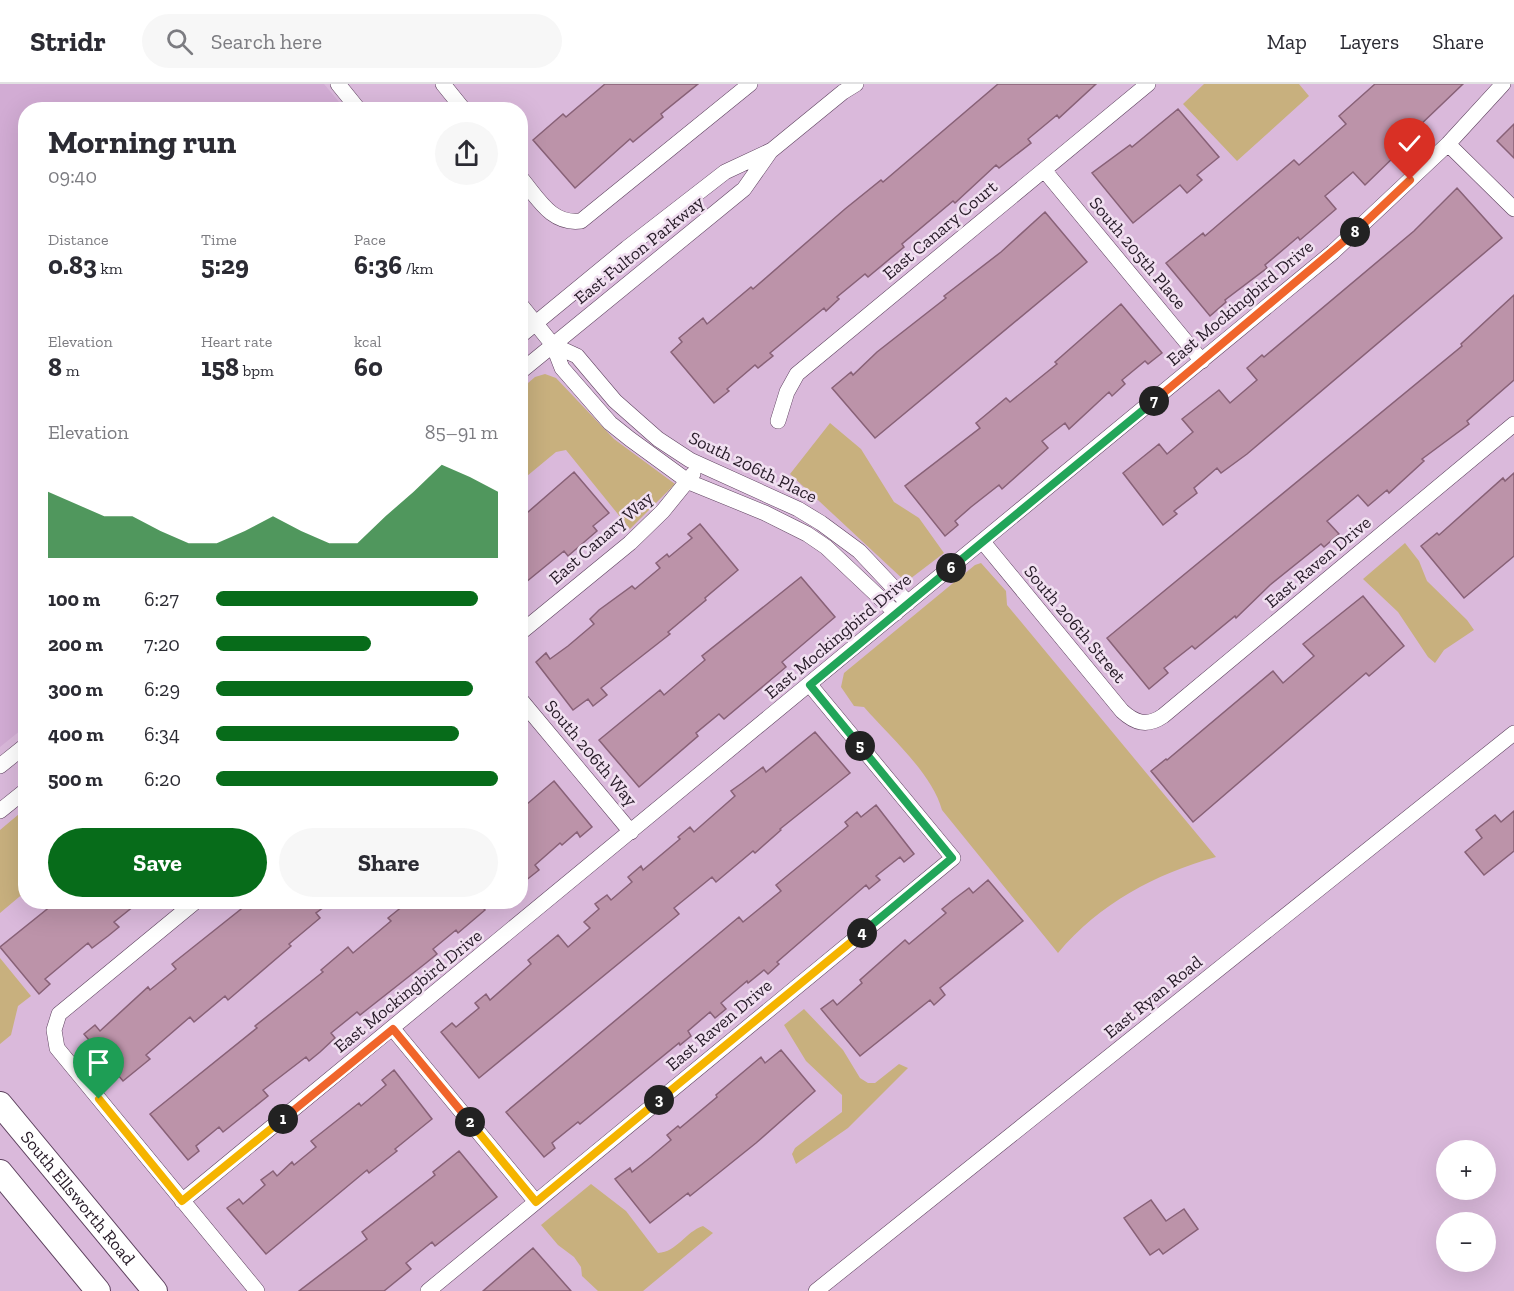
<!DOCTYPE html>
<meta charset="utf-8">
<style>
:root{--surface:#fff;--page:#f7f7f7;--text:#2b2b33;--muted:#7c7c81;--line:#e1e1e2;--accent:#076c1a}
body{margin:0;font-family:"Zilla Slab",serif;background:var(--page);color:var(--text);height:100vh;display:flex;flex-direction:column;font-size:22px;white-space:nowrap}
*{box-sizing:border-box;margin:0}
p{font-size:20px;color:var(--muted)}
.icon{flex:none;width:33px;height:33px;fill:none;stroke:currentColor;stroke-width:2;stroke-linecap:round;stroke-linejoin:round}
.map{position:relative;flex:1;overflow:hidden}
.panel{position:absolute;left:18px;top:18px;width:510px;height:807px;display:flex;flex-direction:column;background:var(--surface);border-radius:24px;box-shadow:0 6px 24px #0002}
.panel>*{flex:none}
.tools{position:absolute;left:1436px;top:1056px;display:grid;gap:12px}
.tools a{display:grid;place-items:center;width:60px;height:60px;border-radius:50%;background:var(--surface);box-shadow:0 6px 24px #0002;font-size:30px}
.pin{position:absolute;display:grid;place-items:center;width:51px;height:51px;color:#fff;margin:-62px -26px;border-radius:50% 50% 50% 0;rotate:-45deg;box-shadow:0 0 6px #0007}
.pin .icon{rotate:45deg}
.km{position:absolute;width:30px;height:30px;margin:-15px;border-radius:50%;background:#222;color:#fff;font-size:16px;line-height:30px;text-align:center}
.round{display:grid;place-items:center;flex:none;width:63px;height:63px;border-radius:32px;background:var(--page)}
.summary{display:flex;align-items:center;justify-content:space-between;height:102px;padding:0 30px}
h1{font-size:33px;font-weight:700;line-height:45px}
.figures{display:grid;grid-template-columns:repeat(3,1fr);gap:9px;height:102px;padding:6px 30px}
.figures div{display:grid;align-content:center}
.figures b{font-size:26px;font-weight:700}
.figures small{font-size:16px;font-weight:400}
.figures p{font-size:16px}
.chart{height:168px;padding:12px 30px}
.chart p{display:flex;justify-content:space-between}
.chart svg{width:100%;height:108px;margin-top:6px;fill:var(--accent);opacity:.7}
.button{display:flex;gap:12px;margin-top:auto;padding:12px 30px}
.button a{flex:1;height:69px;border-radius:36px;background:var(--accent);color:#fff;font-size:24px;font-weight:700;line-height:69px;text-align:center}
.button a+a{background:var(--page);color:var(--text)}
ul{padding:0 30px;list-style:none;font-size:20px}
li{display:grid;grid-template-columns:96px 72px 1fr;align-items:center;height:45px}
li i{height:15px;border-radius:8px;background:var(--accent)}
header{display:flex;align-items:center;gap:36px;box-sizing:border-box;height:84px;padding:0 30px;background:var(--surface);border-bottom:2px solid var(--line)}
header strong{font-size:28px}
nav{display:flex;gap:33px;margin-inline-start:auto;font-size:21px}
.search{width:420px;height:54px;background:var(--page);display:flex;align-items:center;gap:15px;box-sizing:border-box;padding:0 21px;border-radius:33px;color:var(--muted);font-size:22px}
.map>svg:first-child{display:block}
.built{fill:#d2acd4}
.green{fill:#c8b07e}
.building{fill:#bc93a9;stroke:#886177;stroke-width:1.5}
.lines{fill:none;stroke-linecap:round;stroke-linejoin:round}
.minor-casing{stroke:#5e425f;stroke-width:16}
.primary-casing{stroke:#5e425f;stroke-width:26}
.minor{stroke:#fff;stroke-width:15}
.primary{stroke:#fff;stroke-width:24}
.split-1-casing{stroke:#fff;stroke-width:12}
.split-2-casing{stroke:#fff;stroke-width:12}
.split-3-casing{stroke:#fff;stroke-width:12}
.split-4-casing{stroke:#fff;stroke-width:12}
.split-5-casing{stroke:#fff;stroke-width:12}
.split-6-casing{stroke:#fff;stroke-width:12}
.split-7-casing{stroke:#fff;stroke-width:12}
.split-8-casing{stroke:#fff;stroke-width:12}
.split-9-casing{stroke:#fff;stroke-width:12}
.split-1{stroke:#f5b400;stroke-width:8}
.split-2{stroke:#f0652b;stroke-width:8}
.split-3{stroke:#f5b400;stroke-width:8}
.split-4{stroke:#f5b400;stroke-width:8}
.split-5{stroke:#22a559;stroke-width:8}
.split-6{stroke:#22a559;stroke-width:8}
.split-7{stroke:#22a559;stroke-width:8}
.split-8{stroke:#f0652b;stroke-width:8}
.split-9{stroke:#f0652b;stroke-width:8}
.labels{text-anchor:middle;stroke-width:5;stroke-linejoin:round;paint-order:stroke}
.street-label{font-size:18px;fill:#261a27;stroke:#f1e0f1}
</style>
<header>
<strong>Stridr</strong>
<div class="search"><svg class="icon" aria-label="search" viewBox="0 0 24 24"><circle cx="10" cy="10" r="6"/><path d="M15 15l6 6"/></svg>Search here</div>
<nav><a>Map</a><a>Layers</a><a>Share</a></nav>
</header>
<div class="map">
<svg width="1514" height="1207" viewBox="0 0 1514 1207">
<rect width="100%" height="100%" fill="#dab9db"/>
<path class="built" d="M0,0H324L345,25L26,26V642L0,663Z"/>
<path class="green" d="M1204,0H1299L1309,12L1237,77L1183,20Z
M545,290L556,294L614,355L675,400L630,445L566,366L556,368L521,397V305L535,293Z
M830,339L861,365L894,418L919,434L944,469L906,498L790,390Z
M1405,459L1419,477L1427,497L1467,536L1474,546L1444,566L1435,579L1428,573L1398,528L1363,495Z
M981,479L1006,507L1007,521L1216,773C1155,790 1100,819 1058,869L942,726C932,689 889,652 864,623L854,622L841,603L844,589L975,481Z
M25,725V808L0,829V746Z
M0,874L31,912L18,922L11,951L0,960Z
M804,925L843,966L860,994L868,999H875L899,980L908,984L848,1044L796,1080L792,1070L795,1064L842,1028V1011L806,977L784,941Z
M591,1100L626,1127L658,1169C677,1168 685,1148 703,1142L713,1149L643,1207H598L582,1192L581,1183L574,1173L558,1161L541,1141Z"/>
<path class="building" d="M605,0H698L661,30L663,33L633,58L630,55L575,104L533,56L563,30L566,33Z
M998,0H1096L1059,34L1057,31L1028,55L1031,59L999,84L996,81L955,119L953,117L902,160L904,163L868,193L865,190L837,213L839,215L826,227L824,224L770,269L773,272L758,284L755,281L727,305L729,307L714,319L671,268L682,258L679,254L703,234L707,240L751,203L753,205L845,125L881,96L883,98Z
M1375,0H1463L1395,65L1398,69L1365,101L1353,88L1325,112L1336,125L1300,156L1298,153L1265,181L1267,184L1225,216L1226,218L1210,232L1166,179L1203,149L1205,152L1294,76L1299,81L1346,40L1339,32Z
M1178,25L1219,73L1197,91L1202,96L1187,109L1180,101L1133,139L1092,89L1130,61L1132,63Z
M1514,40V74L1497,57Z
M1457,104L1502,154L1247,370L1221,389L1217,384L1194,404L1197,409L1174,427L1177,430L1163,441L1123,389L1159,360L1167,370L1193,348L1182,335L1219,306L1230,319L1257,296L1247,284L1262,271L1264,273L1414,147Z
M1045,128L1087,178L875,354L832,304L851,288L853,291L877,268L946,214L944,212L1001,168Z
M1514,211V296L1467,337L1469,340L1422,375L1424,377L1389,409L1387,406L1368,422L1358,411L1327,437L1339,450L1324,463L1321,460L1270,501L1236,534L1235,532L1195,565L1192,562L1164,584L1168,589L1149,605L1107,554L1462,262L1461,260Z
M1121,220L1162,269L1148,280L1145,277L1122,296L1125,300L1112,312L1109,308L1069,345L1065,339L1042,357L1048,364L1002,405L999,401L971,423L955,437L958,441L945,452L905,402L980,344L976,339L1006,314L1010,318L1057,280L1055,278Z
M574,388L609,429L593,442L597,447L568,472L564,467L520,503V435Z
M1514,389V472L1464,514L1421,462L1437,449L1439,451L1503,394L1505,397Z
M700,440L738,486L705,514L706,516L668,548L670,550L601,604L607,611L593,622L588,615L573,626L536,578L546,569L550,575L568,562L594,540L590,535L599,526L632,502L635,505L660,484L656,479L667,470L669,473L692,454L688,450Z
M801,493L835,533L782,578L786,583L724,635L719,630L696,649L698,652L639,703L599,656L660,606L664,611L705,576L702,572Z
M1363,512L1404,562L1369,592L1366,589L1193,738L1151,687L1166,675L1167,676L1273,587L1283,599L1314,572L1303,560Z
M815,648L850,689L780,745L781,746L755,769L753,767L716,798L712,793L674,824L679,830L479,994L441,948L452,939L456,943L479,924L475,919L486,910L490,916L531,880L528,876L558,851L568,863L590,844L584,838L599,825L595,820L607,811L611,816L632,798L628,793L641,782L643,786L680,755L678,753L690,743L694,748L735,712L731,707L742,699L763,683L766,688Z
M554,697L592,743L580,753L577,748L562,761L560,759L535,781L539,786L520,801V726Z
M876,721L914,770L904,778L900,773L876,792L880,796L869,805L866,801L777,878L779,880L768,890L764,886L748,899L747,897L721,919L726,925L715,934L710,928L688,947L691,952L680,961L679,959L580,1040L578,1038L552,1059L555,1064L544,1073L506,1028L739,833L743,838L781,807L776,801L848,742L845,738L857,728L861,733Z
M1514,727V767L1484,791L1465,768L1482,754L1476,746L1495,731L1501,738Z
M988,796L1023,837L940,904L945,911L934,921L930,916L860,972L821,925L833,916L837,921L862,899L860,896L905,856L909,860L946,829L942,825L953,816L969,804L973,809Z
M56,818H139L114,838L119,843L108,852L92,864L88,859L45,895L50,900L39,910L0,863Z
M250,818H331L316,829L320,834L289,860L291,862L228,916L225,912L194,938L190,933L146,971L150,975L123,997L84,950L95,941L100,947L148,903L150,906L176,885L172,880Z
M408,818H478L485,826L458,849L456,846L433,865L437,870L426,879L360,931L357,928L331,949L335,954L320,968L309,977L306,973L263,1006L268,1012L223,1048L219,1043L196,1062L199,1067L188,1076L150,1030L257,944L255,942L323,888L321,886L348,863L353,869L391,837L388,834Z
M781,966L815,1007L756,1059L690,1112L688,1109L650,1139L615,1095L630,1084L632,1088L651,1073L671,1056L667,1051L678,1042L680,1044L717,1013L716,1011L761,973L765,979Z
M394,986L432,1035L395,1065L397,1067L369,1089L367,1086L266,1170L227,1124L239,1115L243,1120L265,1101L261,1096L273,1087L277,1092L292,1078L294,1081L316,1063L311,1057L359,1019L361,1022L386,1001L382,996Z
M459,1067L497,1113L435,1162L432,1158L406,1179L411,1185L384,1207H299L367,1155L362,1148L435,1091L433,1088Z
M1151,1116L1166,1137L1184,1125L1198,1145L1163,1170L1159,1165L1150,1171L1124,1134Z
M533,1164L571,1207H483Z"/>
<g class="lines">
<defs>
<path id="minor" d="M338,0L359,26
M443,0L464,26
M1448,60L1514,125
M1044,86L1202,277
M520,93C538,114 551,141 581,137L750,0
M520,220L553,261L562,284L610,339L630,355L689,398L765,429L807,450L826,463L896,529
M520,252L627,164L725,88L772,66L843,8L856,0
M553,261L577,272L615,317L658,355L690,376L798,425L821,439L859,467L908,519
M520,288L744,105L770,68
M778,337L787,308L797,290L1148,0
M983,458L1122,627C1135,639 1147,643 1163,632L1514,340
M520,549L630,459L663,427L693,390
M520,615L631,748
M0,682L26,661
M0,727L26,706
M195,818L59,930L54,946L57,964L257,1207
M393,945L536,1118
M182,1117L1333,168L1448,60L1503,0
M428,1207L953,774L810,601
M816,1207L1514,649"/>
<g id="primary">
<path id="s1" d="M0,1020L155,1207"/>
<path d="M0,1088L98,1207"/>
</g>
</defs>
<use href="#minor" class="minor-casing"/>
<use href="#primary" class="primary-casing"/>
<use href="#minor" class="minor"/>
<use href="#primary" class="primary"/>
</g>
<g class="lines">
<defs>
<path id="split-1" d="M99,1015L182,1117L283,1035"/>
<path id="split-2" d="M283,1035L393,945L470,1038"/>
<path id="split-3" d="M470,1038L536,1118L659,1016"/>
<path id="split-4" d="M659,1016L862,849"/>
<path id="split-5" d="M860,662L952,774L862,849"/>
<path id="split-6" d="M860,662L810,601L951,484"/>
<path id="split-7" d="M951,484L1154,317"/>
<path id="split-8" d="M1154,317L1355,148"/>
<path id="split-9" d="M1355,148L1410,96"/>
</defs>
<use href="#split-1" class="split-1-casing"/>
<use href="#split-2" class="split-2-casing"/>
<use href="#split-3" class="split-3-casing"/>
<use href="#split-4" class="split-4-casing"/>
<use href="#split-5" class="split-5-casing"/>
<use href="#split-6" class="split-6-casing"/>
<use href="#split-7" class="split-7-casing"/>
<use href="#split-8" class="split-8-casing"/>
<use href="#split-9" class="split-9-casing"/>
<use href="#split-1" class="split-1"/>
<use href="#split-2" class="split-2"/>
<use href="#split-3" class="split-3"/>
<use href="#split-4" class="split-4"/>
<use href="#split-5" class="split-5"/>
<use href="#split-6" class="split-6"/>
<use href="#split-7" class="split-7"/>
<use href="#split-8" class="split-8"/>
<use href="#split-9" class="split-9"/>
</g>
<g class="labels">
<g class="street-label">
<text transform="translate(940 146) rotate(-40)" y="6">East Canary Court</text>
<text transform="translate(639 166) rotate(-39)" y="6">East Fulton Parkway</text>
<text transform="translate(1138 169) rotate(50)" y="6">South 205th Place</text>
<text transform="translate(1240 219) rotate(-40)" y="6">East Mockingbird Drive</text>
<text transform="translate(753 383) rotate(26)" y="6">South 206th Place</text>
<text transform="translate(601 454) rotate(-41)" y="6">East Canary Way</text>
<text transform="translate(1318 478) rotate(-40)" y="6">East Raven Drive</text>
<text transform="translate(1075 540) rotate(50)" y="6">South 206th Street</text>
<text transform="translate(838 552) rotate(-40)" y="6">East Mockingbird Drive</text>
<text transform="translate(591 669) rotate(50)" y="6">South 206th Way</text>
<text transform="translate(408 907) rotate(-39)" y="6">East Mockingbird Drive</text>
<text transform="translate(1153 913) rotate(-39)" y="6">East Ryan Road</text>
<text transform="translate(719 941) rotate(-40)" y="6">East Raven Drive</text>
<text dy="6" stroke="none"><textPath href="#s1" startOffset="122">South Ellsworth Road</textPath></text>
</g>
</g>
</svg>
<div class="tools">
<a>+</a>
<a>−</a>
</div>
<div class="pin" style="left:99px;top:1015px;background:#1e9e55"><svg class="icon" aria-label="arrive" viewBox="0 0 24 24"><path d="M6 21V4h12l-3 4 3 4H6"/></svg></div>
<div class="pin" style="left:1410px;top:96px;background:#d93025"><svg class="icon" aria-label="check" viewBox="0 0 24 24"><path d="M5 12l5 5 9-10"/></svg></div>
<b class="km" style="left:283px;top:1035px">1</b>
<b class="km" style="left:470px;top:1038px">2</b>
<b class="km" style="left:659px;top:1016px">3</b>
<b class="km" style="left:862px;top:849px">4</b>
<b class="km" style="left:860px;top:662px">5</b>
<b class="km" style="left:951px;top:484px">6</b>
<b class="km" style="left:1154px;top:317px">7</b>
<b class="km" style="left:1355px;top:148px">8</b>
<section class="panel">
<div class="summary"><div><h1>Morning run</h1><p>09:40</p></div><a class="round"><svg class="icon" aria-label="share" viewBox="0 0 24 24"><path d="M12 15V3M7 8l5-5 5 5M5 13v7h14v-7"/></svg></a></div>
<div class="figures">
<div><p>Distance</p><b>0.83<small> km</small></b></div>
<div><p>Time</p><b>5:29</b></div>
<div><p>Pace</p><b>6:36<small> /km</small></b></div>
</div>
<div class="figures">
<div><p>Elevation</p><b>8<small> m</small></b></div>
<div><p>Heart rate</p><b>158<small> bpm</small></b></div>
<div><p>kcal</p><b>60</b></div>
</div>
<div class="chart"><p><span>Elevation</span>85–91 m</p>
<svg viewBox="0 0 160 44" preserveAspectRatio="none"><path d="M0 44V17L10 22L20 27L30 27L40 33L50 38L60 38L70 33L80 27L90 33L100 38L110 38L120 27L130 17L140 6L150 11L160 17V44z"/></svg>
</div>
<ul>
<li><b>100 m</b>6:27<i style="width:93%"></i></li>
<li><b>200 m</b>7:20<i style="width:55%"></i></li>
<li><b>300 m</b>6:29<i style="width:91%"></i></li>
<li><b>400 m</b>6:34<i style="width:86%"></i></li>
<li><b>500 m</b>6:20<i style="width:100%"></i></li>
</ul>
<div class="button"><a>Save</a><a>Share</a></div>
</section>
</div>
